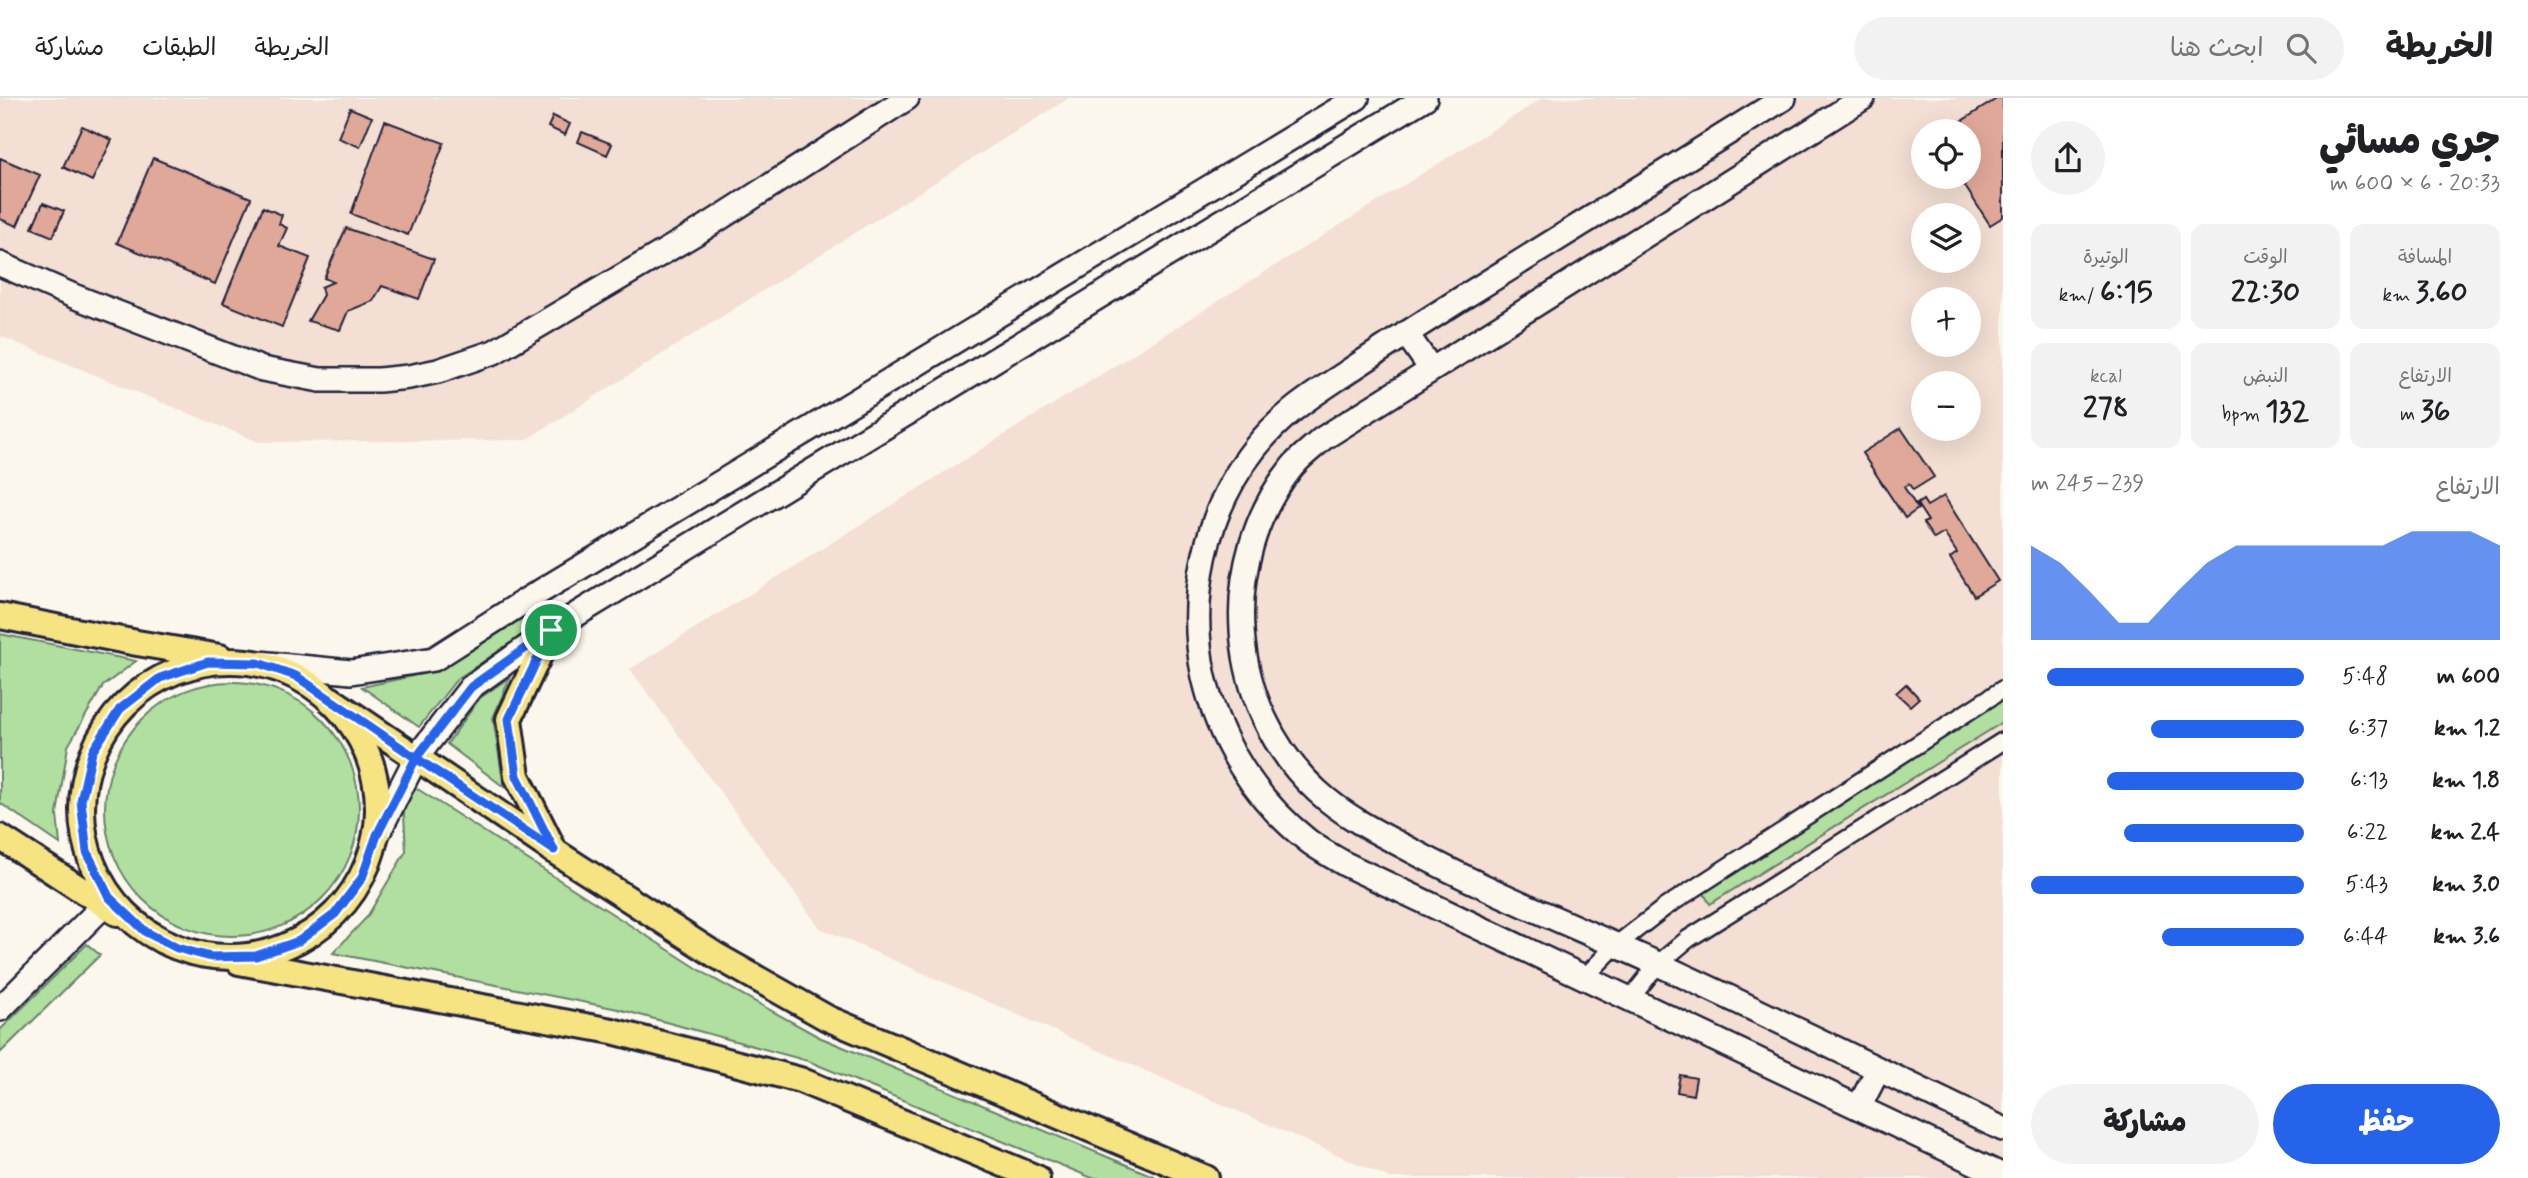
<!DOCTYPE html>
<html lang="ar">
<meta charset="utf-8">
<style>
:root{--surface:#fff;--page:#f2f2f2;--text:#202124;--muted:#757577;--line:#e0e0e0;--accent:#2563eb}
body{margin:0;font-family:Mynerve,"Playpen Sans Arabic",sans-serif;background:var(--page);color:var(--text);direction:rtl;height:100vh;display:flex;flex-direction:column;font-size:26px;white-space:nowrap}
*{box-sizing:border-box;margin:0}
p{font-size:23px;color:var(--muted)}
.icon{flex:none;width:38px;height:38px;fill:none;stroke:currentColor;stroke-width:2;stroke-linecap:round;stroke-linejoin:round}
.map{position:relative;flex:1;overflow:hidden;direction:ltr}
.panel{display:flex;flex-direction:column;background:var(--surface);width:525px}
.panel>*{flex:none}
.fabs{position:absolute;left:1911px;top:21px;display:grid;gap:14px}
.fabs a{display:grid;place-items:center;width:70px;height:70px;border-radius:50%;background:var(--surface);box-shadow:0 7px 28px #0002;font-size:35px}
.pin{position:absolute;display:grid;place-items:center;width:60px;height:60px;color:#fff;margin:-30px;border:4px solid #fff;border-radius:50%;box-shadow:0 2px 7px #0007}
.round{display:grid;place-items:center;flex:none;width:74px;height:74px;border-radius:37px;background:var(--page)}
.headline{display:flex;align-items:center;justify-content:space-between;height:119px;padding:0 28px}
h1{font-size:38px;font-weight:800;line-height:52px}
.stats{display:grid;grid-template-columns:repeat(3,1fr);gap:10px;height:119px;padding:7px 28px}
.stats div{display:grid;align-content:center;border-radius:14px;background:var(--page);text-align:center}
.stats b{font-size:30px;font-weight:800}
.stats small{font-size:19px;font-weight:400}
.stats p{font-size:19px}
.chart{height:196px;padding:14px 28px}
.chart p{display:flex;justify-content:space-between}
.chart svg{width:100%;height:126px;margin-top:7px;fill:var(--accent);opacity:.7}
.primary-button{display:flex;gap:14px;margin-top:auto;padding:14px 28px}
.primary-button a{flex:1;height:80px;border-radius:42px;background:var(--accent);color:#fff;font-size:28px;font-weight:800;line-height:80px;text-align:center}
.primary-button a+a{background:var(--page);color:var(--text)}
ul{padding:0 28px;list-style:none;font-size:23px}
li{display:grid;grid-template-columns:112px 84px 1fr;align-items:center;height:52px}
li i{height:18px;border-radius:9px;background:var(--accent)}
header{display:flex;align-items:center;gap:42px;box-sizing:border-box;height:98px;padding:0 35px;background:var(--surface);border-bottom:2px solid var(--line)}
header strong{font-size:33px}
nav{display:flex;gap:38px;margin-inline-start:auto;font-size:24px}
.search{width:490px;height:63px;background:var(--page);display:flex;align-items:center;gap:18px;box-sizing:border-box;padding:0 24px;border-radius:38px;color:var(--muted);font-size:26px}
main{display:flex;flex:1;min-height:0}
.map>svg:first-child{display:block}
.built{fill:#f3dfd3;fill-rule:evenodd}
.green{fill:#b0df9f;stroke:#69806d;stroke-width:2}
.building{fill:#e0a899;stroke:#22223b;stroke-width:2}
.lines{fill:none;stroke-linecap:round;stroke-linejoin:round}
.street-casing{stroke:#22223b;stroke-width:21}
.secondary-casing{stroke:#22223b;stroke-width:28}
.primary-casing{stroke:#22223b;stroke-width:30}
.street{stroke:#fbf7ec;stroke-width:16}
.secondary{stroke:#fbf7ec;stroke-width:23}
.primary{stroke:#f6e381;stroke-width:24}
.route-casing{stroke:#fff;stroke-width:14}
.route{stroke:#2563eb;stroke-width:9}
</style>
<header>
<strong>الخريطة</strong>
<div class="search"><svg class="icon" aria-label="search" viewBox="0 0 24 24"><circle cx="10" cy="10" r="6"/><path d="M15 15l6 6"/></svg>ابحث هنا</div>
<nav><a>الخريطة</a><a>الطبقات</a><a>مشاركة</a></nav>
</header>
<main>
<section class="panel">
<div class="headline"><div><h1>جري مسائي</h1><p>20:33 · 6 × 600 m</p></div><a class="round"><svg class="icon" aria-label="share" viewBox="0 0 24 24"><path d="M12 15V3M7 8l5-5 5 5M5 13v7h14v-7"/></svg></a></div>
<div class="stats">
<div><p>المسافة</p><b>3.60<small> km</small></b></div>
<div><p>الوقت</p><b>22:30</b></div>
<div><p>الوتيرة</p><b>6:15<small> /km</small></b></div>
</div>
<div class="stats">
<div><p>الارتفاع</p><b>36<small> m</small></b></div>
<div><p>النبض</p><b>132<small> bpm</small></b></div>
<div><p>kcal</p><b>278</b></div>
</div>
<div class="chart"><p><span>الارتفاع</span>239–245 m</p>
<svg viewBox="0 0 160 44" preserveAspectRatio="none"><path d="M0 44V11L10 17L20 27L30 38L40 38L50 27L60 17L70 11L80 11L90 11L100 11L110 11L120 11L130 6L140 6L150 6L160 11V44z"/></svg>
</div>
<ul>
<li><b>600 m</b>5:48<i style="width:94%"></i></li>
<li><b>1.2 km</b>6:37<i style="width:56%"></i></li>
<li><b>1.8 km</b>6:13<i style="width:72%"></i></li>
<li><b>2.4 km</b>6:22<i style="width:66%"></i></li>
<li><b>3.0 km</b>5:43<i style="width:100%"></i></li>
<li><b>3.6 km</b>6:44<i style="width:52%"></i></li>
</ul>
<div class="primary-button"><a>حفظ</a><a>مشاركة</a></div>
</section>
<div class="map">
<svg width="2003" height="1080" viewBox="0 0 2003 1080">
<rect width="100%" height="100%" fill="#fbf7ec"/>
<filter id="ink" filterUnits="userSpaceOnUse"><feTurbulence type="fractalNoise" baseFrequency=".0143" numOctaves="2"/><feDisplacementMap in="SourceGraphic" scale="14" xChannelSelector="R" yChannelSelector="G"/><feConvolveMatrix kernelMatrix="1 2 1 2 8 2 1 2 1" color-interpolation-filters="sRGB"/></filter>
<g filter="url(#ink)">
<path class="built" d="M0,0H1069L526,342L259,344L0,238Z
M1543,0H2003V1080H1390L820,830L630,571ZM1923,33H1969V79H1923ZM1923,117H1969V163H1923ZM1923,201H1969V247H1923ZM1923,285H1969V331H1923Z"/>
<path class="green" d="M537,511L545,523L457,581L419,629L362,589L440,572Z
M0,536L136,563L103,588L68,648L57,716L60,746L0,705Z
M510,579L493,620L504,689L447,646L480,600Z
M105 711a127 127 0 1 1 254 0a127 127 0 1 1-254 0Z
M2003,600V624L1710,806L1700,789Z
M402,681L714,881L819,939L1158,1080H1092L808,963L618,911L333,855L367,819L406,753Z
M87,846L100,857L0,955V932Z"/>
<path class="building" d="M1998,0H2003V119L1990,127L1959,79H1969V33H1946Z
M350,10L372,19L360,49L338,40Z
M553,18L570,26L565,37L548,29Z
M385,23L444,45L408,137L351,116Z
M82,28L112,42L92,83L63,69Z
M582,34L612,46L607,57L578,44Z
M0,60L40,77L17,128L0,121Z
M153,60L251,100L215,186L117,145Z
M43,105L64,113L53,139L32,130Z
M263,109L282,117L279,126L287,130L279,148L310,160L282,229L223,205Z
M346,130L434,161L419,201L382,188L373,203L348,213L340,232L308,223L323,197L321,189L333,184L324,180Z
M1901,330L1934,379L1913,392L1909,386L1904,389L1918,411L1905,420L1862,355Z
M1944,398L1998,483L1974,498L1950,460L1957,455L1944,435L1934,441L1923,425L1928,423L1917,406L1923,402L1927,408Z
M1906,586L1919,600L1910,608L1896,595Z
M1680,977L1696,980L1693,997L1677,994Z"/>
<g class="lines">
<defs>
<path id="street" d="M1584,880L1615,848L1664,810L2003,591
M1630,901L1658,866L1688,841L2003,643"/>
<path id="secondary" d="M1784,0C1676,67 1567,135 1459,202C1421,226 1383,250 1346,275C1310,299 1282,316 1255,350C1205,413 1187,501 1204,579C1219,644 1255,701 1307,742C1318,751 1332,758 1345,766L2003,1078
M1863,0L1322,341C1313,350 1301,358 1292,369C1216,464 1227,610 1317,693C1343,717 1374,733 1405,749C1488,794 1575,828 1660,867C1775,920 1889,977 2003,1031
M0,166L76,199L262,271L320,282H379L409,279L438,273L494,254L701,132L907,0
M1406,235L1431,271
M259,565L351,574L434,561L528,501L1357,0
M377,737L416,660L471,589L551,532L1425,0
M0,911L104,807
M1859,1009L1878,972"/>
<path id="primary" d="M0,518L137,545L220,559
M551,532L509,621L517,678L554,752
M82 711a148 148 0 1 1 296 0a148 148 0 1 1-296 0Z
M330,601L554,753L717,858L827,920L1206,1080
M0,739L117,815
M239,864L612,933L800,982L1037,1080"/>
</defs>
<use href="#street" class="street-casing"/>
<use href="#secondary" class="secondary-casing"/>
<use href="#primary" class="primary-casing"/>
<use href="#street" class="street"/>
<use href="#secondary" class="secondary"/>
<use href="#primary" class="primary"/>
</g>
</g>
<g class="lines" filter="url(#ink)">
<defs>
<path id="route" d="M551,532L471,589L416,660L377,737L362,780L335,816L299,843L256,858L211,859L177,850L146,834L109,799L87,754L81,703L92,654L120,611L160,580L208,564L258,565L296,578L416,660L554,752L517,678L509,621L551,532"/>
</defs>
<use href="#route" class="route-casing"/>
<use href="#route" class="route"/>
</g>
</svg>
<div class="fabs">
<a><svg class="icon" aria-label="locate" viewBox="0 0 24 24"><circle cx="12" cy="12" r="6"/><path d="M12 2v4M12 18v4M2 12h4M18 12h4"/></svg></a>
<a><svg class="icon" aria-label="layers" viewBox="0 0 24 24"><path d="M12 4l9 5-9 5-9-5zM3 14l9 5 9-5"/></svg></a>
<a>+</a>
<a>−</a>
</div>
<div class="pin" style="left:551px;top:532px;background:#1e9e55"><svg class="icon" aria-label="arrive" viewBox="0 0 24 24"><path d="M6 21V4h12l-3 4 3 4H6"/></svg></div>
</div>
</main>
